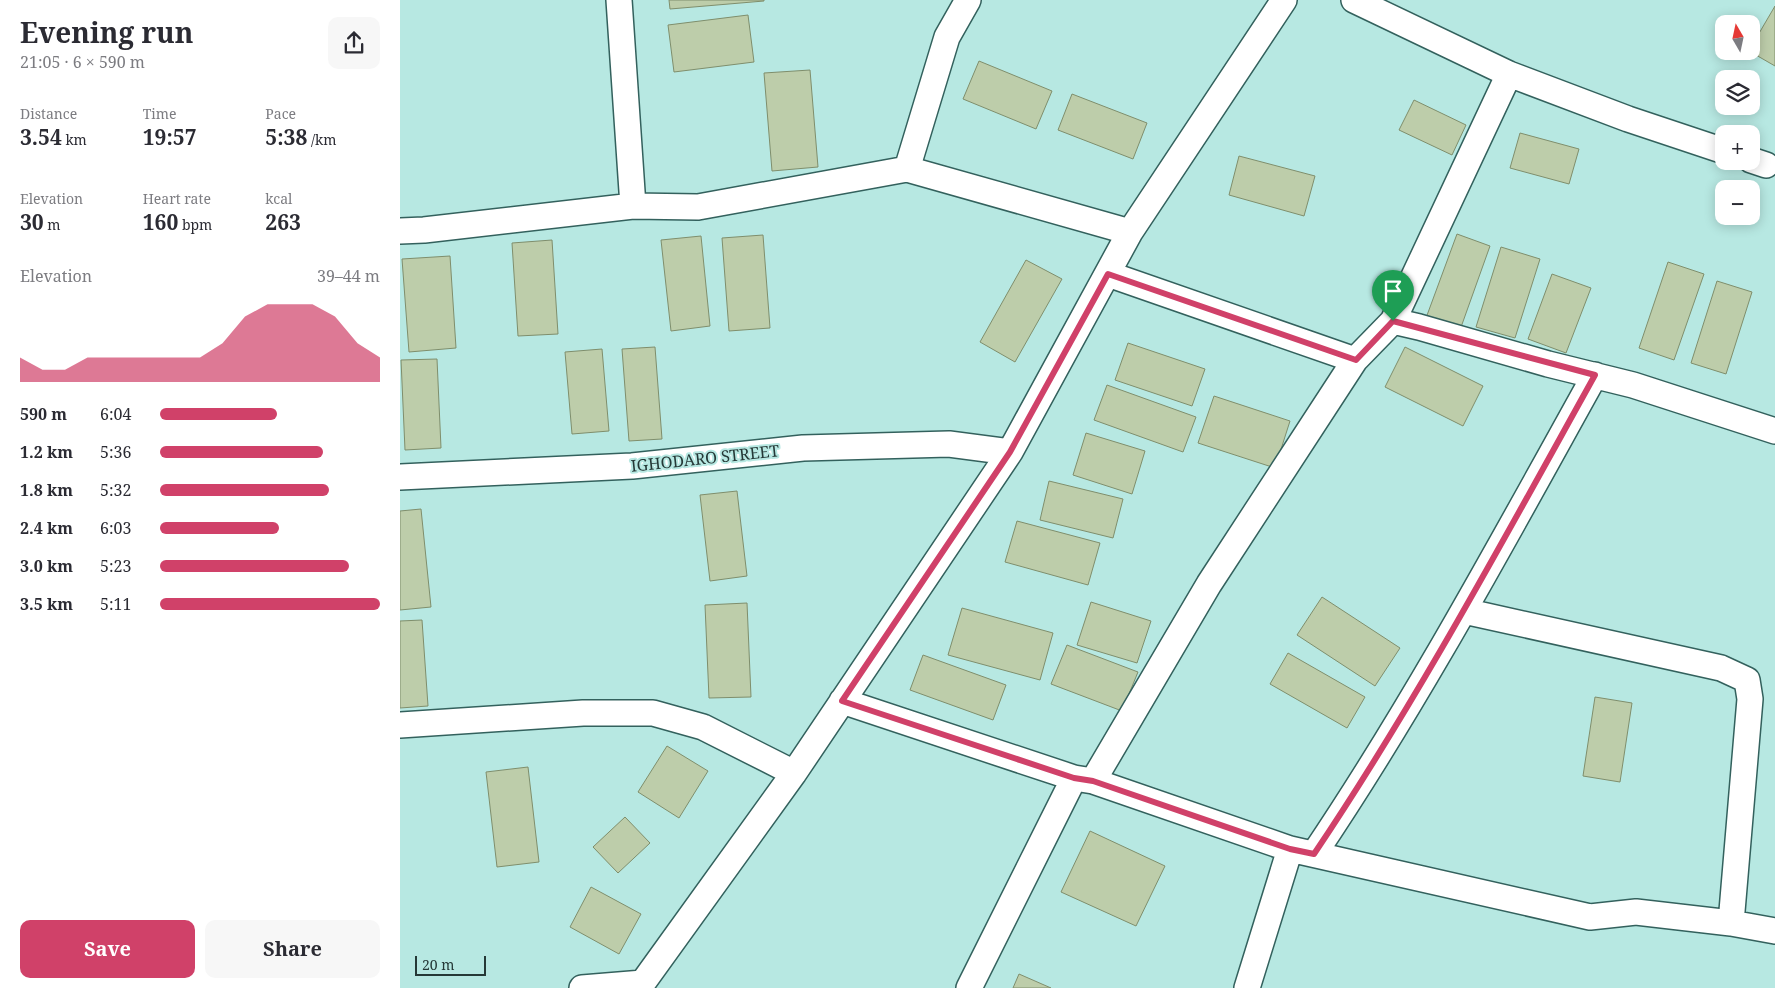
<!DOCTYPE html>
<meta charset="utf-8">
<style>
:root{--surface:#fff;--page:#f7f7f7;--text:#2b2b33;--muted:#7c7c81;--accent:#d04169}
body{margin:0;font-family:"Noto Serif",serif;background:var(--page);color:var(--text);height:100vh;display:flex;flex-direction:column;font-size:19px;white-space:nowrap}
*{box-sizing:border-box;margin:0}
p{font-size:16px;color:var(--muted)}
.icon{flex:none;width:28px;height:28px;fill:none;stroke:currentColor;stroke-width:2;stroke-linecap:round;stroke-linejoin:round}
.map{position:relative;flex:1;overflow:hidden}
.side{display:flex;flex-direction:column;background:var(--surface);width:400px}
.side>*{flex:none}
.needle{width:32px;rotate:351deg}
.controls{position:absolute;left:1315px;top:15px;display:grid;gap:10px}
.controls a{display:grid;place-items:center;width:45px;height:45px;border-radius:10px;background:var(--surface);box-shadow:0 2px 12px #0003;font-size:25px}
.scale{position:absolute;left:15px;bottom:12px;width:71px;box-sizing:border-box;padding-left:5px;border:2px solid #253937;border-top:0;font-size:14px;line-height:18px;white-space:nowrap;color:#253937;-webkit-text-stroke:4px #b7e8e2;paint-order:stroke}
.pin{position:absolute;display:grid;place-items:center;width:42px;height:42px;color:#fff;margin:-51px -21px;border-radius:50% 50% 50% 0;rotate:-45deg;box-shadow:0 0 5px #0007}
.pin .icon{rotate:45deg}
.round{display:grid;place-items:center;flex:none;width:52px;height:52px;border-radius:10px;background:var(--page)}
.headline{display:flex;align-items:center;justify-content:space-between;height:85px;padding:0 20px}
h1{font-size:28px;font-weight:700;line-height:38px}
.metrics{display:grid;grid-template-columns:repeat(3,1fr);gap:8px;height:85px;padding:5px 20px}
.metrics div{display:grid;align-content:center}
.metrics b{font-size:21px;font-weight:700}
.metrics small{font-size:14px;font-weight:400}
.metrics p{font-size:14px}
.chart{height:140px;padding:10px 20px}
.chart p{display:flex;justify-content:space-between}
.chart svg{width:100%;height:90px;margin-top:5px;fill:var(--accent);opacity:.7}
.cta{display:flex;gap:10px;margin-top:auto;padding:10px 20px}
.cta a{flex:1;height:58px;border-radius:10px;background:var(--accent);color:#fff;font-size:20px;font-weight:700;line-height:58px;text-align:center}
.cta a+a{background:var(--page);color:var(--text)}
ul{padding:0 20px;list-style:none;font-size:16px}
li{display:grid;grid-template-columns:80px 60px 1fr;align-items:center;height:38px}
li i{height:12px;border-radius:6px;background:var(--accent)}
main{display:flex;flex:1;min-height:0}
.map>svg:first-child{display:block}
.building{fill:#bdcdaa;stroke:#7f8e6c}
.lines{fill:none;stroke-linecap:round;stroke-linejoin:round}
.minor-casing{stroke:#33615d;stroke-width:28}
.minor{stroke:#fff;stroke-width:25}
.route-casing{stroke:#fff;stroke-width:10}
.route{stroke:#d04169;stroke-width:6}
.labels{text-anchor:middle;stroke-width:4;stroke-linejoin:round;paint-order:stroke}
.street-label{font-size:16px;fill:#253937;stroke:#b7e8e2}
</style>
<main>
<section class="side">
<div class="headline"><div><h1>Evening run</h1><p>21:05 · 6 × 590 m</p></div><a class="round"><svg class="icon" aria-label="share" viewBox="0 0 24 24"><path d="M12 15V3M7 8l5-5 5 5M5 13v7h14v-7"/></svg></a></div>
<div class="metrics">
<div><p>Distance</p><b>3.54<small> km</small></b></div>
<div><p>Time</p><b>19:57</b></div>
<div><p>Pace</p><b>5:38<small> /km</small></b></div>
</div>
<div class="metrics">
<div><p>Elevation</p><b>30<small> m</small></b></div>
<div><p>Heart rate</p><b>160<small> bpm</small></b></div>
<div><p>kcal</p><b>263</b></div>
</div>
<div class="chart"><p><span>Elevation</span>39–44 m</p>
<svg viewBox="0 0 160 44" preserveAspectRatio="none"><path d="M0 44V32L10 38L20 38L30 32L40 32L50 32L60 32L70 32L80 32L90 25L100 12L110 6L120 6L130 6L140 12L150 25L160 32V44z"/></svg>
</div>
<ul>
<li><b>590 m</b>6:04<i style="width:53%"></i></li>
<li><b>1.2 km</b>5:36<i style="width:74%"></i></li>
<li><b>1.8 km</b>5:32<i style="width:77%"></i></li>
<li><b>2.4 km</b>6:03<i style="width:54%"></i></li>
<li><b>3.0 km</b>5:23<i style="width:86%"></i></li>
<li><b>3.5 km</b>5:11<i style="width:100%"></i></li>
</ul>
<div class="cta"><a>Save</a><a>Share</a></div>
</section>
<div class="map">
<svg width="1375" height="988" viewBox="0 0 1375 988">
<rect width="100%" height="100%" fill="#b7e8e2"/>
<path class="building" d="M269,0H364V1L270,9Z
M1375,6V66L1349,51H1351V47Z
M348,15L354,62L274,72L268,25Z
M579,61L652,91L636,129L563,99Z
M410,70L418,167L372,171L364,73Z
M672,94L747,123L733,159L658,130Z
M1014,100L1066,125L1052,155L999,130Z
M1120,133L1179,149L1169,184L1110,168Z
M839,156L915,176L904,216L829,195Z
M1057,234L1090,246L1060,330L1026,318Z
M363,235L370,328L329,331L322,238Z
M301,236L310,326L271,331L261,240Z
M152,240L158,334L118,336L112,243Z
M1101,247L1140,259L1115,338L1076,327Z
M50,256L56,348L9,352L2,259Z
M626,260L662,279L615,362L580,342Z
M1268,262L1304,274L1274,360L1239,348Z
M1152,274L1191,288L1166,353L1128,339Z
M1317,281L1352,292L1326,374L1291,363Z
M728,343L805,369L792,406L715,380Z
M255,347L262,439L229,441L222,349Z
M1005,347L1083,386L1063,426L985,387Z
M202,349L209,431L172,434L165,352Z
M37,359L41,448L5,450L1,360Z
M707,385L796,417L783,452L694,420Z
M814,396L890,421L875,468L798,443Z
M686,433L745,451L732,494L673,475Z
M649,481L723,499L713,538L640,520Z
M337,491L347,576L310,581L300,495Z
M21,509L31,607L0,610V511Z
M617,521L700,543L688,585L605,562Z
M922,597L1000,648L975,686L897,635Z
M691,602L751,621L737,663L677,645Z
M347,603L351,697L309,698L305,605Z
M562,608L653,633L640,680L548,655Z
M22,620L28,706L0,708V621Z
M667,645L738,672L722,711L651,684Z
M888,653L965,697L947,728L870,684Z
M523,655L606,685L593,720L510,690Z
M1195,697L1232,703L1220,782L1183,776Z
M267,746L308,771L279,818L238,792Z
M128,767L139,862L97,867L86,772Z
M225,817L250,843L218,873L193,847Z
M690,831L765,866L736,926L661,892Z
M191,887L241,914L219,954L170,927Z
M619,974L651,988H613Z"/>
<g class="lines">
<defs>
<path id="minor" d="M219,0L233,206
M954,0L1109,74L1228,119L1324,151
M1351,160L1366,165
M507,169L547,37L568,0
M0,231L24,230L233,206L298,207L507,169L730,232
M708,274L955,360
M993,321L1109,74
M0,477L232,466L403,448L549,444L610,452
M1064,611L1321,668L1347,680L1350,699L1331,923
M442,701L674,778L693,781L890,849L1190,917L1236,912L1331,923L1375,931
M0,725L183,713H253L303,727L394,773
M693,781L809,584L955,360L993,321L1019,327L1148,364L1233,385L1375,431
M914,854C1017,701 1105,537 1195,375
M182,988L243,983
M239,988L394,773L610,452L730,232L884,0
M569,988L674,778
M847,988L890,849"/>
</defs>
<use href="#minor" class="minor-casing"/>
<use href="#minor" class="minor"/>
</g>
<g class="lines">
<defs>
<path id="route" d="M708,274L956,360L993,321L1195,375C1105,537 1017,701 914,854L890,849L693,781L674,778L442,701L610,452Z"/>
</defs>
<use href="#route" class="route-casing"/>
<use href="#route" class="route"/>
</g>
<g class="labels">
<g class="street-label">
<text transform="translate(305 458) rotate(-6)" y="6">IGHODARO STREET</text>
</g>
</g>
</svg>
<div class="controls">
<a><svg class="needle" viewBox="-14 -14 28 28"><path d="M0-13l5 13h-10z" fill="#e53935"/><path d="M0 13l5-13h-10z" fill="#7c7c81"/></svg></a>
<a><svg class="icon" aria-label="layers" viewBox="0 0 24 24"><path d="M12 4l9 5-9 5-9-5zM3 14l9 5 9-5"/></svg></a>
<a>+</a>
<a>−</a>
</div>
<div class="scale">20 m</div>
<div class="pin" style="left:993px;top:321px;background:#1e9e55"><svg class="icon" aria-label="arrive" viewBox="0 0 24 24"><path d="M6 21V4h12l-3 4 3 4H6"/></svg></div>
</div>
</main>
